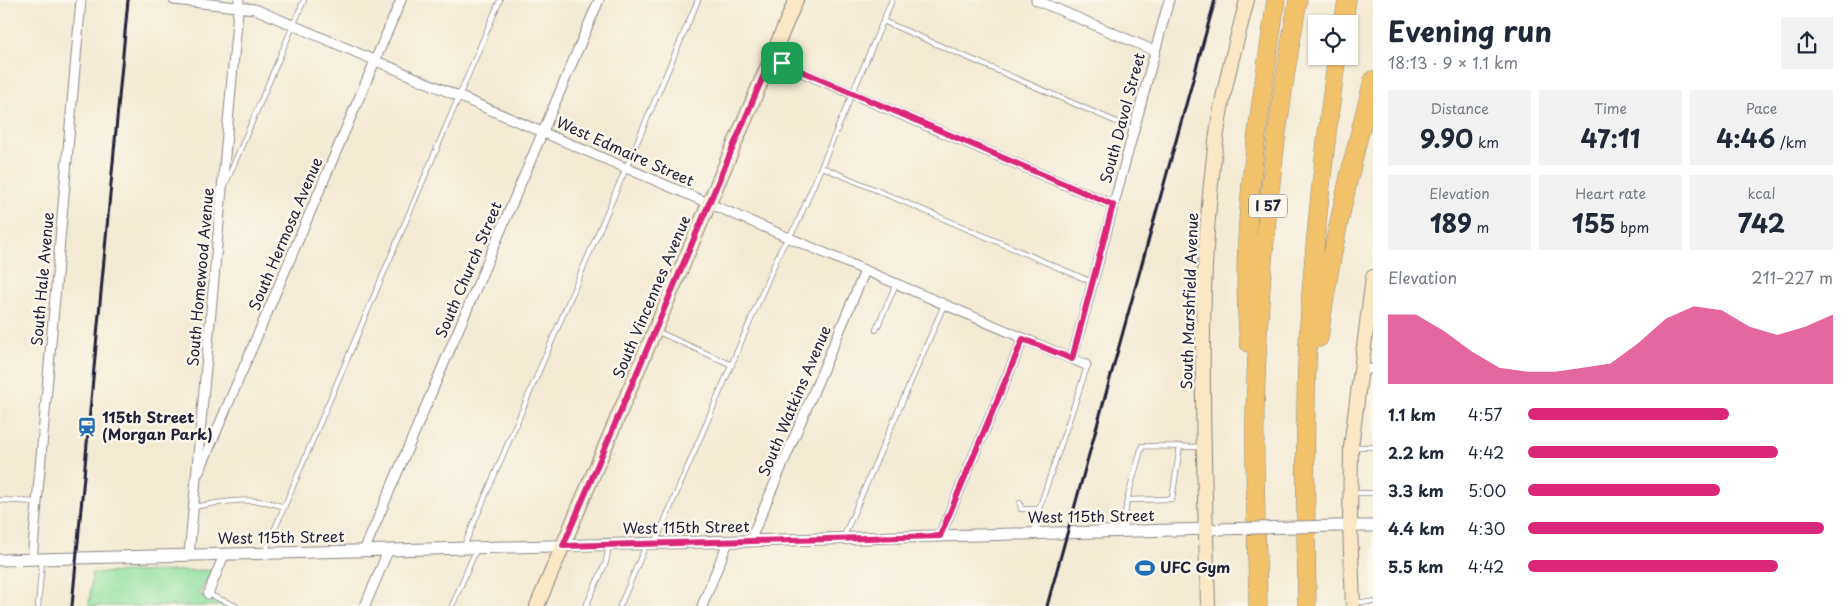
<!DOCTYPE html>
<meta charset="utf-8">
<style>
:root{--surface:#fff;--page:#f2f2f3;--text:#1f2937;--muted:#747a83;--accent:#db2777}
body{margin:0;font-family:"Playpen Sans",sans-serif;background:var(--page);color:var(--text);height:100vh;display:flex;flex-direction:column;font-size:19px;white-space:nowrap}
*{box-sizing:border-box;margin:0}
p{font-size:16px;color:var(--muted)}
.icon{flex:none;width:28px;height:28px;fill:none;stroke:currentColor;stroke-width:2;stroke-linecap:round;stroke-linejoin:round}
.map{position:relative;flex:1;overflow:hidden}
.sheet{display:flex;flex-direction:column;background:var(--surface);width:475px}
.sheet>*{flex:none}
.controls{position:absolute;left:1308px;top:15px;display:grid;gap:10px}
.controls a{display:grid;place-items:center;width:50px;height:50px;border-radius:0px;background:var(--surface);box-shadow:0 1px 4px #0004;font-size:25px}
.pin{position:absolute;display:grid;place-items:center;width:42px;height:42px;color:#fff;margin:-21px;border-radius:10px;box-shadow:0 2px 8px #0006}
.round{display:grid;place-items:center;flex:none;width:52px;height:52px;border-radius:0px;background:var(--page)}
.summary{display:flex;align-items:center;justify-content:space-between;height:85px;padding:0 15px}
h1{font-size:28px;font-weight:700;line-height:38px}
.metrics{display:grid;grid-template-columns:repeat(3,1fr);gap:8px;height:85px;padding:5px 15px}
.metrics div{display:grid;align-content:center;border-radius:0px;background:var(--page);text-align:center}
.metrics b{font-size:25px;font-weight:700}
.metrics small{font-size:14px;font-weight:400}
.metrics p{font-size:14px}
.chart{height:140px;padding:10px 15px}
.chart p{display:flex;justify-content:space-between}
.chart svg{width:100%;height:90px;margin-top:5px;fill:var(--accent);opacity:.7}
ul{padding:0 15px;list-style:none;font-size:16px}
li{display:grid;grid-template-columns:80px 60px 1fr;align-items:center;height:38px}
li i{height:12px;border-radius:6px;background:var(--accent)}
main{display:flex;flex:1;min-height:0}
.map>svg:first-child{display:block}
.green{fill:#8fe1a1;stroke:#58826e}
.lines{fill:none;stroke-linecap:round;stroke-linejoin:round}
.service-casing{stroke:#8a8687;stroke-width:6}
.minor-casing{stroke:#8a8687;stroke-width:11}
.tertiary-casing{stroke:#8a8687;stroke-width:13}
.secondary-casing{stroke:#8a8687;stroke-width:16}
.motorway-casing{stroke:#8a8687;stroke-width:19}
.service{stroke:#fff;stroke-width:4.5}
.minor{stroke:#fff;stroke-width:9}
.tertiary{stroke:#fff;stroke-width:11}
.secondary{stroke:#fae7c3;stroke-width:14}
.motorway{stroke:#f2c26a;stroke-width:18}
.rail{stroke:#22223b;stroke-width:3}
.tertiary-bridge-casing{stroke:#8a8687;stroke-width:13;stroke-linecap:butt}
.tertiary-bridge{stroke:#fff;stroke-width:11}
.route-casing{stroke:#fff;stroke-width:10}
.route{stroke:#db2777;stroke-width:6}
.labels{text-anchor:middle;stroke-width:5;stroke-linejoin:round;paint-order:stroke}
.shield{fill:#fbf7ec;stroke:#636270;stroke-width:1}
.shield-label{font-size:14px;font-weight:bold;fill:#22223b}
.street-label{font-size:15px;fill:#22223b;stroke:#fbf7ec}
.poi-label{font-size:15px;font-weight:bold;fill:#22223b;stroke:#fbf7ec;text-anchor:start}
</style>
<main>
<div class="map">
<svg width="1373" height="606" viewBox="0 0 1373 606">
<rect width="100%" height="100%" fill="#fbf7ec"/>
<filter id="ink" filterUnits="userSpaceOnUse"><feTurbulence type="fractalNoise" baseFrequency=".02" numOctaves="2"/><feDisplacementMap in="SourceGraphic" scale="10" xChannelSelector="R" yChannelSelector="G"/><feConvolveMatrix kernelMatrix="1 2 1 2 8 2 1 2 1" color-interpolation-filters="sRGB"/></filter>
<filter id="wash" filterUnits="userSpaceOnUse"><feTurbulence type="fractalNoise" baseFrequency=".0096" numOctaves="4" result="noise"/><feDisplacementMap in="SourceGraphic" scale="20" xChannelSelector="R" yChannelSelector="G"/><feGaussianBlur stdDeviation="1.12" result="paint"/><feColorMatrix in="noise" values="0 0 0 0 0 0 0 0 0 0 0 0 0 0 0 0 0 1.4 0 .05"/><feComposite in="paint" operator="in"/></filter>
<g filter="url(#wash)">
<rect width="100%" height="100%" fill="#f3ead3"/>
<path class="green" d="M212,570L199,594L227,606H89L92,573Z"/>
</g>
<g filter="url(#ink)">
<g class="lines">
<defs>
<path id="service" d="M883,21L1133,129
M822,167L1092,282
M225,185L304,0
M876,330L896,284
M656,331L732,365
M1352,447H1373
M1352,493H1373
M0,500L37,502
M1127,500L1172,499L1180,446
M1020,503L1021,509H1039
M194,507C224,501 255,496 284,507
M1123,530L1127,500L1142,446L1203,447
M1034,533L1039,509L1087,367L1086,365
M843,538L944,305
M656,541L781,249L797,224L892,0
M464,546L698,0
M265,552L500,0
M208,594L236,606
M1354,602H1373
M38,606L42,561
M452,606L476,550
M586,606L606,562L609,545
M620,606L646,545"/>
<path id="minor" d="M174,0L255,9L1086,365
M1036,0L1155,51
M771,59L1113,205
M1072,359L1169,0
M1360,369H1373
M199,472L401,0
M940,536L1023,339
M750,541L865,271
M364,551L599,0
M189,556L239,0
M32,560L81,0
M208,594L224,555
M365,606L388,551
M702,606L728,542"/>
<path id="tertiary" d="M1337,526H1373
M0,560L1213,529"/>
<path id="secondary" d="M537,606L796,0
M1208,606C1204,448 1195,290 1217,133C1223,88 1236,44 1247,0
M1353,606L1350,526L1351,447L1373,277"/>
<path id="motorway" d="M1343,24L1347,0
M1319,338C1330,251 1351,166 1373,80
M1249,343C1238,228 1260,113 1276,0
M1258,606C1257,542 1254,477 1255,413C1258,275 1273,136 1298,0
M1307,606C1306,525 1304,445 1307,364C1311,261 1323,159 1337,56"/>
</defs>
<use href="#service" class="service-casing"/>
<use href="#minor" class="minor-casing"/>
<use href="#tertiary" class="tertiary-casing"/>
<use href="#secondary" class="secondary-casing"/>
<use href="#motorway" class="motorway-casing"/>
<use href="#service" class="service"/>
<use href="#minor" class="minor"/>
<use href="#tertiary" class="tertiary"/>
<use href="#secondary" class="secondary"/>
<use href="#motorway" class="motorway"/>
<path class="rail" d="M72,606L128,0
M1047,606L1215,0"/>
<defs>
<path id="tertiary-bridge" d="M1219,529L1337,526"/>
</defs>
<use href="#tertiary-bridge" class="tertiary-bridge-casing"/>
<use href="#tertiary-bridge" class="tertiary-bridge"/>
</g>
</g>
<g class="lines" filter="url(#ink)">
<defs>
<path id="route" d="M771,58L1113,205L1072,359L1023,339L940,536L563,546Z"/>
</defs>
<use href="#route" class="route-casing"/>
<use href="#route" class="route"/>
</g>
<defs>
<symbol id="station-bare" viewBox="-9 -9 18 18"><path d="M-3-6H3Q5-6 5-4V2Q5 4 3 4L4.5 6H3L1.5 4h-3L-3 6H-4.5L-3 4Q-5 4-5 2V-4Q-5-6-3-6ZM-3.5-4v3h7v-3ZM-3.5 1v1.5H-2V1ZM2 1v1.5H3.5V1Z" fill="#1f6fb2" stroke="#fbf7ec" stroke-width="2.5" paint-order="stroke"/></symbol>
<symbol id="stadium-bare" viewBox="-9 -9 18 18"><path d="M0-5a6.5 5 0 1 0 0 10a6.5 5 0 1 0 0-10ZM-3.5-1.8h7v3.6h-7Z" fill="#1f6fb2" stroke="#fbf7ec" stroke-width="2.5" paint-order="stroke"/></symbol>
</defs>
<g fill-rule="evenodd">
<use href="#station-bare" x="73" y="413" width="28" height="28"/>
<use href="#stadium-bare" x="1131" y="554" width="28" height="28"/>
</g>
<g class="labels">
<rect class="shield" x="1249" y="194.5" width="38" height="23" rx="4"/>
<g class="shield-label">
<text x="1268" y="211">I 57</text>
</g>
<g class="street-label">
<text transform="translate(1123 118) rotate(-75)" y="5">South Davol Street</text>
<text transform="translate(625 152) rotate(24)" y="5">West Edmaire Street</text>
<text transform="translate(286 234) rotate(-67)" y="5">South Hermosa Avenue</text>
<text transform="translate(469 270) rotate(-67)" y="5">South Church Street</text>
<text transform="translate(201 277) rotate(-85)" y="5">South Homewood Avenue</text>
<text transform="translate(43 279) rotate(-85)" y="5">South Hale Avenue</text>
<text transform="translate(652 297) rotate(-67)" y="5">South Vincennes Avenue</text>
<text transform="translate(1190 301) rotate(-88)" y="5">South Marshfield Avenue</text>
<text transform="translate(795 401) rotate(-67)" y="5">South Watkins Avenue</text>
<text transform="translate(1091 517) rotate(-1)" y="5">West 115th Street</text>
<text transform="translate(686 528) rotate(-1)" y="5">West 115th Street</text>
<text transform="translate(281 538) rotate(-1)" y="5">West 115th Street</text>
</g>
<g class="poi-label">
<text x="102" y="423">115th Street<tspan x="102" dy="17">(Morgan Park)</tspan></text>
<text x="1160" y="573">UFC Gym</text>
</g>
</g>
</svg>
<div class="controls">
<a><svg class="icon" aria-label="locate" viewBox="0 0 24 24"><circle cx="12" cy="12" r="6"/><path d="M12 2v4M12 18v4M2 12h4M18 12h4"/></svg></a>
</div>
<div class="pin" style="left:782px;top:63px;background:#1e9e55"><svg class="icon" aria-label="arrive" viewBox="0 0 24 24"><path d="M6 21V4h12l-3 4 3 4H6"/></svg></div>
</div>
<section class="sheet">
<div class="summary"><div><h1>Evening run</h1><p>18:13 · 9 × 1.1 km</p></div><a class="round"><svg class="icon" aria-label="share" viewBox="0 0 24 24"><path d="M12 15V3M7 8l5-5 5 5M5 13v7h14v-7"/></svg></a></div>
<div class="metrics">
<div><p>Distance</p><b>9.90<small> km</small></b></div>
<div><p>Time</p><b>47:11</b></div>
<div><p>Pace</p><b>4:46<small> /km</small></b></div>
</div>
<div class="metrics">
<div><p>Elevation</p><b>189<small> m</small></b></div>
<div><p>Heart rate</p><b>155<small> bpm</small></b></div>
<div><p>kcal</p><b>742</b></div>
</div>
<div class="chart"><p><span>Elevation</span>211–227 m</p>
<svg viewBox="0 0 160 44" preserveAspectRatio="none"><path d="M0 44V10L10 10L20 18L30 28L40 36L50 38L60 38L70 36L80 34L90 24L100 12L110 6L120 8L130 16L140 20L150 16L160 10V44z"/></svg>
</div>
<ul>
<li><b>1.1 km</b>4:57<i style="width:66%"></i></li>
<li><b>2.2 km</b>4:42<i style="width:82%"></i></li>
<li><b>3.3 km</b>5:00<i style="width:63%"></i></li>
<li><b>4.4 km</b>4:30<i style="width:97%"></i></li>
<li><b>5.5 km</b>4:42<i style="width:82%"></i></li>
</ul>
</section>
</main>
